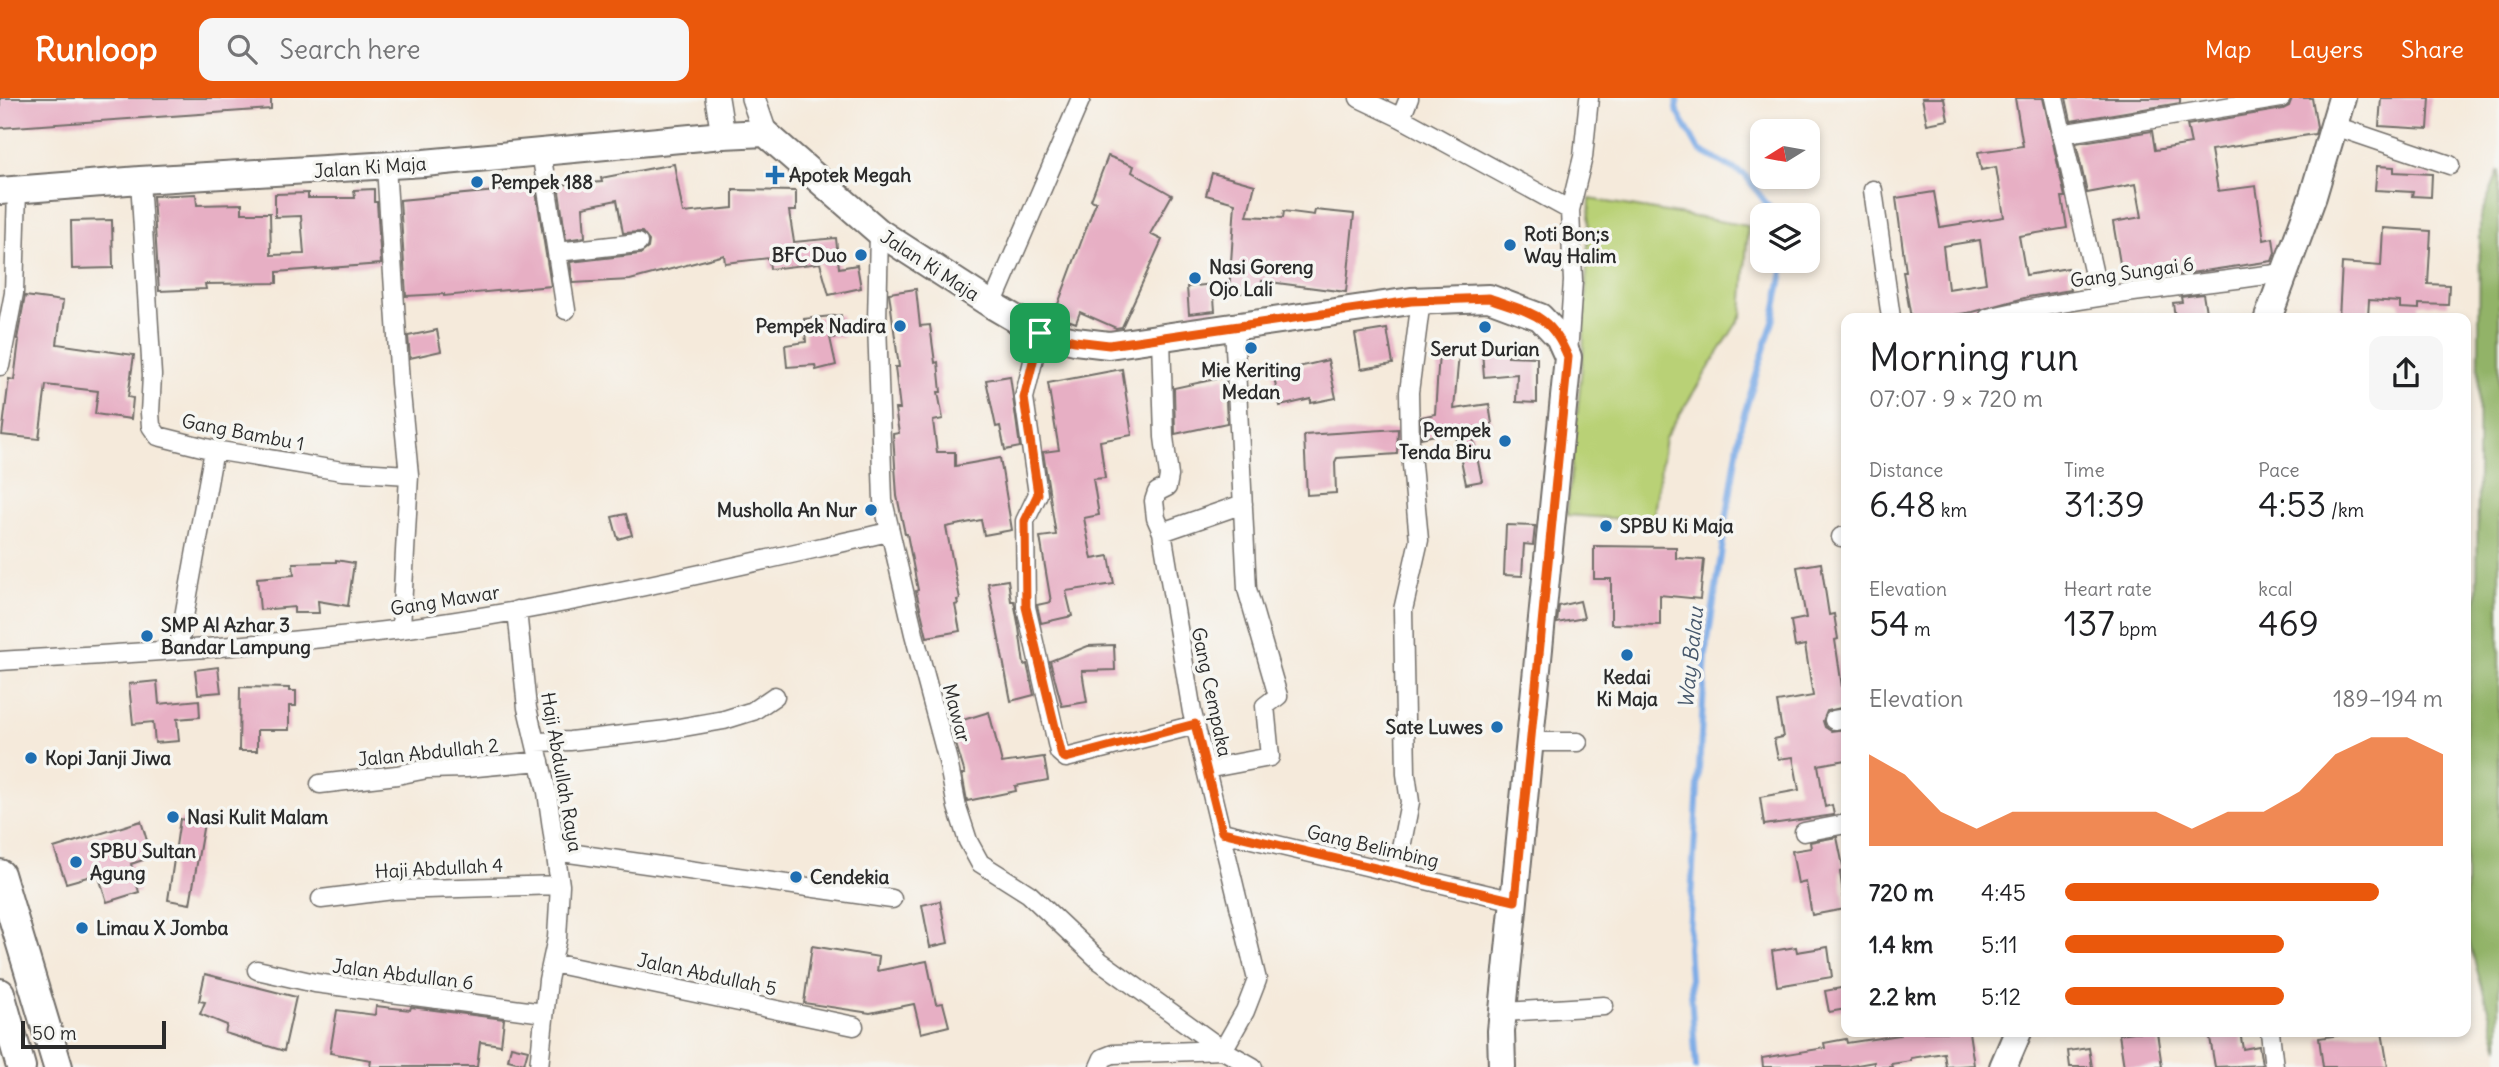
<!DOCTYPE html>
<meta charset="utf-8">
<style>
:root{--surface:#fff;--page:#f6f6f6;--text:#202124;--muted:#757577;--accent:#ea580c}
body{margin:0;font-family:Delius,sans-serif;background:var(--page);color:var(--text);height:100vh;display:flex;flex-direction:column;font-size:26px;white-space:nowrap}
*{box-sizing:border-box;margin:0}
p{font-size:23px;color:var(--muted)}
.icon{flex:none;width:38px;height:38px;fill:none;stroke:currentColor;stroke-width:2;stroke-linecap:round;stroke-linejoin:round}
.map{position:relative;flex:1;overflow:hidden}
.drawer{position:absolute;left:1841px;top:215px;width:630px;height:724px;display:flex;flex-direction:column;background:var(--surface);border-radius:14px;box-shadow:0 4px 10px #0003}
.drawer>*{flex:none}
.needle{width:46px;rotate:259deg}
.controls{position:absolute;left:1750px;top:21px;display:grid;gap:14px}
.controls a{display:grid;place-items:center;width:70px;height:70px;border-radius:14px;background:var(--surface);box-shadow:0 4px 10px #0003;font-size:35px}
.scale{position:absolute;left:21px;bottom:18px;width:145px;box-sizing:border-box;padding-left:7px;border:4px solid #2b2b2b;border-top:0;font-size:19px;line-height:24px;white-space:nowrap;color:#2b2b2b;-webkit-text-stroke:5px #f6f6f2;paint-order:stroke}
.pin{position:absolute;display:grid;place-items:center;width:60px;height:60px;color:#fff;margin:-30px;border-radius:14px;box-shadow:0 4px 10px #0006}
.round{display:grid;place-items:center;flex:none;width:74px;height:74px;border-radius:14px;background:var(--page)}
.head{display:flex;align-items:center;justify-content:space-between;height:119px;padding:0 28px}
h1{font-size:38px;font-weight:600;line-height:52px}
.metrics{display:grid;grid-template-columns:repeat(3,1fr);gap:10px;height:119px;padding:7px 28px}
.metrics div{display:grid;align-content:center}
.metrics b{font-size:35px;font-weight:600}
.metrics small{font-size:19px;font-weight:400}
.metrics p{font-size:19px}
.chart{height:196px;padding:14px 28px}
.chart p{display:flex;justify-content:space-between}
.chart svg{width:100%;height:126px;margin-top:7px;fill:var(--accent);opacity:.7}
ul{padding:0 28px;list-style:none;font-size:23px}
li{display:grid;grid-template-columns:112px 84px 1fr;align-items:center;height:52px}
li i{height:18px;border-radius:9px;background:var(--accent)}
header{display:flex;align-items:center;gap:42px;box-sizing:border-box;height:98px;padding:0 35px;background:var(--accent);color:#fff}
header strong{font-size:33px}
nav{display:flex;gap:38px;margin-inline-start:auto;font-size:24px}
.search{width:490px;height:63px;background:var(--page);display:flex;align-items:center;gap:18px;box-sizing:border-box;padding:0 24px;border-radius:14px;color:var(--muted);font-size:26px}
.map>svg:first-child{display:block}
.green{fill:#b9d176;stroke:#727e50;stroke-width:2}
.forest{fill:#92b367;stroke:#5e6f49;stroke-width:2}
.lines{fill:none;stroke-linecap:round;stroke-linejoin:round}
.stream{stroke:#7cabe6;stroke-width:6}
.building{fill:#e7afc4;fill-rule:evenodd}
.minor-casing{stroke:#726e69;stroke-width:21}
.tertiary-casing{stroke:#726e69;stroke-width:26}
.secondary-casing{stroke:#726e69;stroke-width:30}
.primary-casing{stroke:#726e69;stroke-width:32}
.minor{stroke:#fff;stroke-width:18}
.tertiary{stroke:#fff;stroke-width:23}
.secondary{stroke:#fff;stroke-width:26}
.primary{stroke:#fff;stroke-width:28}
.route-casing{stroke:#fff;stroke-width:14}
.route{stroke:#ea580c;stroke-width:9}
.poi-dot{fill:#1f6fb2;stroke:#f6f6f2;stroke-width:2.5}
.labels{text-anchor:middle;stroke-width:7;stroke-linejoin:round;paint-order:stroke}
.street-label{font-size:19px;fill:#2b2b2b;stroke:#f6f6f2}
.poi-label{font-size:19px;font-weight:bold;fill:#2b2b2b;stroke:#f6f6f2;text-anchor:start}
.water-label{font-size:21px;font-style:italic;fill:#47586c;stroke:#f6f6f2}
</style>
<header>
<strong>Runloop</strong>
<div class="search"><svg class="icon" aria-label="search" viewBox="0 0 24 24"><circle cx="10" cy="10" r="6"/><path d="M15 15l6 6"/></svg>Search here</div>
<nav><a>Map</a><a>Layers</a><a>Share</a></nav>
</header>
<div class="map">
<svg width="2499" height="969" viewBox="0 0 2499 969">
<rect width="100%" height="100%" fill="#f6f6f2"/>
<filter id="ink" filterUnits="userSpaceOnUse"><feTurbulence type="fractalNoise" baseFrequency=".0143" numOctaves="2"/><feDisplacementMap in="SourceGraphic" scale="14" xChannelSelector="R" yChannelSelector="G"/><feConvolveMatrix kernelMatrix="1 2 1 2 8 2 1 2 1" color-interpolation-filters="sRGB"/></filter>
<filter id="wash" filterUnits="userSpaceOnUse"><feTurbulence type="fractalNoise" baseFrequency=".00686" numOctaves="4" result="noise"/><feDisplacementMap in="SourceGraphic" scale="28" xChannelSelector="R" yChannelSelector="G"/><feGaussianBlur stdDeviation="1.57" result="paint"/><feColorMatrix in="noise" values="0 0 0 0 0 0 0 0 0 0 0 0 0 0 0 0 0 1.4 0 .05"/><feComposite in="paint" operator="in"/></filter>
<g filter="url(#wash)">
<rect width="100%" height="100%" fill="#f5eadb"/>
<path class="green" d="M1590,101L1748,128L1742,217L1665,340L1653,423L1567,417L1583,258Z"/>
<path class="forest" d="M2499,72V950L2466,833V624L2477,494L2480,119Z"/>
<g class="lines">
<path class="stream" d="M1678,0L1676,11L1699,52L1745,77L1775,117
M1696,969L1688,850L1706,556L1741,326L1774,220L1785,163"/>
</g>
<g id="blocks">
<path class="building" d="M0,0H271V11L0,30Z
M1922,0H1944L1948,22L1927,26Z
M2015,0H2043L2065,99H2062L2067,130L2019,138L2026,177L2068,170L2071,192L2028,199L1973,214L1934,220H1911L1903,174H1906L1896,100L1934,94L1940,129L2004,119L1996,69L1981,72L1978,54L2023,48ZM1980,142L1986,185L1948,191L1943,148Z
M2066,0H2180V5L2071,23Z
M2292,0H2312L2317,29L2315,36L2211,52L2218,93L2256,88L2264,142L2273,140L2275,155L2272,163L2177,177V174L2123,183L2113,124L2142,119L2136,86L2087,95L2076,45L2152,33L2155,52L2191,46L2187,27L2283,11L2289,8Z
M2381,0H2430L2428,31L2379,28Z
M1108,58L1134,68L1132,74L1172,97L1150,136L1162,142L1122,229L1116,230L1080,214L1076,225L1054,217L1096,104L1091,102Z
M674,66L683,115L733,110V92L796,93V113H789L794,144L836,140L839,170L857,167L861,190L829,197L820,165L770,171L769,160L725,165L724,157L630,182L573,185L570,164L640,156L648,150L649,143L642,134L623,135L617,102L583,109L585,139L566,142L558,87L602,84L601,80Z
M2377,68L2394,69V74L2432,76L2431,99L2412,98L2413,94L2375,92Z
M1212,75L1255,87L1247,118L1283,120L1284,113L1314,117L1315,112L1354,116L1346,194L1262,183L1261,196L1229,194L1235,105L1206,97Z
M534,81L551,188L444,198V196L406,198L400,102L507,92L506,83Z
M374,91V104H377L381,166L277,174V185L205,186L206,191L159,193L153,98L196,96L197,107L242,106V115H270L271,157L304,156L301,118L275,119V96L308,95V100H355L354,92Z
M112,122L113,170L72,171L71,123Z
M2383,130L2431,133L2428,186L2449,187L2448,207L2419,206V211L2400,210V204L2369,202L2368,220H2339L2342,165L2381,168Z
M1213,186L1215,213L1189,216L1187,189Z
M916,191L920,228L930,227L935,265L938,264L941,294H938L943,321L933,323L937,354H955V368L1000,360L1012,432L984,437L981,422L946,429L960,501L957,502L958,506L955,507L960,533L927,539L916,493L918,492L907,436H905L897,398L893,336L899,335L895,311H900L895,269H899L889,195Z
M2203,196L2207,220H2175L2173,205L2182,204L2181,199Z
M25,198L63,203L57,246L134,257L128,299L133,300L131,321L95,316L98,293L46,287L39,341L2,337L9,281L14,282L19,242L17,241Z
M841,217L843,239L830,240L836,267L816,272L815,267L787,269L785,247L806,244L804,221Z
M1387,231L1393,266L1361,271L1355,236Z
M437,232L441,253L410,260L408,238Z
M1508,251V258L1537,259V305L1516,304L1517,276L1484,279L1482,253Z
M1439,255L1459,256L1454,311L1489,306L1492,326L1471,330L1482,383L1466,386L1455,333L1421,340V319L1435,316Z
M1328,262L1336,300L1311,305V301L1280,308L1273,275Z
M1122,271L1132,337L1100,343L1105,380L1093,381L1099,417L1084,420L1092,461L1109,458L1114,486L1066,493L1072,518L1041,525L1037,507L1051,504L1040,439L1056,437L1043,354L1059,352L1048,285Z
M1010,278L1020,349L1005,352L1000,328L996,329L986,282Z
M1225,279L1227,325L1175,336L1174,290Z
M1398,331L1397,356L1337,360L1335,364L1336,395L1307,397L1304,337Z
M626,416L632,437L618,441L612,419Z
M1506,427L1535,428L1533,447L1524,446L1522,478L1504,477Z
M1594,448L1676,449V460L1704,462L1700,501L1660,497V527L1611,526V481H1594Z
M336,462L354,465L348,508L318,503L319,515H294V509L260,512L257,480L294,477L293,465L336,464Z
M1821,465L1829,517L1834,516L1838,541L1835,542L1845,609L1827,613L1823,623L1825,629L1831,633L1846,631V662L1818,667L1825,709L1832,707L1834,717L1764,727L1760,699L1799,692L1793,659L1778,661L1774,641L1783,639L1777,604L1813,598L1805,547L1795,549L1791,523L1806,520L1797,469Z
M1008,482L1011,503H1014L1019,530L1024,567L1027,566L1034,597L1011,603L988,485Z
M1580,503L1584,520L1557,525L1559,508Z
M1114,547L1115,572L1082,573L1087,604L1062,608L1050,563L1088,548Z
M218,569L221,594L198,596L195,572Z
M157,583L159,606L199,602L200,619L177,621L179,643L155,645L153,624L133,626L129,586Z
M240,589L289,590V593H296V608H289V632H257V653H239Z
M989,614L1002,665L1044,659L1048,682L1015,688L1016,693L967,703L962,676H965L950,626Z
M180,721L204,725L190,806L168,802Z
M141,723L152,759L131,766L139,794L107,804L98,776L66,785L54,750Z
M1837,739L1844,773L1840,774L1845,811L1812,817L1806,784L1798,786L1792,753L1811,750L1810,744Z
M940,803L948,845L930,849L922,807Z
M812,848L879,859L877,873L927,863L936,906L943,905L949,928L921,935L914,906L870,915L804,905Z
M1796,849L1797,854L1828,849L1832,879L1777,888L1772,853Z
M205,876L296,899L284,953L225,935L227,927L200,916L205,904L199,903Z
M1846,889V911L1829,914L1825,893Z
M376,908L410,912L411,909L504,921L501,947L480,944L477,969H370L371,962L330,955L337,912L375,917Z
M1900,934H1969L1974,967L1946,969L1944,955L1911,960V963L1891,966L1892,969H1874V964L1846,969H1763L1762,960L1825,950L1824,945L1846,941L1847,945L1900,937Z
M2134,934H2157L2162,969H2124L2119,936Z
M2209,934H2240L2243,951L2259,948L2262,967L2215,969Z
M2360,934H2382L2388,969H2323L2319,940Z
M511,948L528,952L524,966L508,962Z
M2089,950L2092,969H2070L2068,953Z"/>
</g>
</g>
<g filter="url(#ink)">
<use href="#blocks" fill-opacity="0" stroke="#726e69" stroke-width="2"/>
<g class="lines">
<defs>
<path id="minor" d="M1359,0L1401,20L1570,112L1573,183L1568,256
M2054,0L2099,199
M1401,20L1409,0
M2335,28L2450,67
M2061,36L2281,0
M541,54L566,212
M386,68L400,285L409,377L401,530
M140,82L152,277L150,315L151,328L158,338L214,352L342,373L409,377
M1873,92L1891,220
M1570,112L1583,59L1589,0
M879,134L877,224L883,403L914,536L948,663L957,709L968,743L980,765L1029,796L1100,863L1223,952L1253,969
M557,154L638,145
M992,207L1081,0
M1988,220C2085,197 2185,188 2283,175
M1040,235L1024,300L1038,396L1025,423L1026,509L1059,654L1066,660L1195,627
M0,268L14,195L17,92
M1162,434L1243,406
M1841,439L1846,438
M517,512L527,610L547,694L560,787L557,840L548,882L539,969
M178,552L214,352
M0,563C134,555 268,548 401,531C566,509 727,470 889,434
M1834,622L1846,620
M536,644L570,643L667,632L724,622L753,613L775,598
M1531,644H1578
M1206,671L1270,659L1265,608L1278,598L1247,491L1234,229
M320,686L397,677L427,671L466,670L540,663
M1222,734L1515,803
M1804,734L1846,726
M555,753L892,801
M1396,775L1410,704L1406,676L1403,512L1419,442L1410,345L1409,294L1421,202
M321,801L393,792L560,787
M552,865L854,928
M257,872L315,885L544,915
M1503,914L1604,908
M2270,934L2274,969
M1099,969L1103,960L1113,956L1223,952L1245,913L1257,882L1192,614L1162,434L1156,420L1154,403L1157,394L1167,389L1169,378L1164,339L1161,240"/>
<path id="tertiary" d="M717,0L723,37
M753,0L765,35"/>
<path id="secondary" d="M0,93L140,82L424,65L723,37L765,35L879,134L992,207L1040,235L1075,243L1109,247L1411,203L1489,200L1540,219L1559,239L1568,259L1501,933L1502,969
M2268,220L2313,98L2342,0
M2003,969L2018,934"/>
<path id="primary" d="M0,776L58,969
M0,895L21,969"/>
</defs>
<use href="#minor" class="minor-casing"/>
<use href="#tertiary" class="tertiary-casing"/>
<use href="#secondary" class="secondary-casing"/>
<use href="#primary" class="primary-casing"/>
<use href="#minor" class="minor"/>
<use href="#tertiary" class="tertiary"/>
<use href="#secondary" class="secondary"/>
<use href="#primary" class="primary"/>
</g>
</g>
<g class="lines" filter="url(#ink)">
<defs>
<path id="route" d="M1489,200C1530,215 1550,215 1568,259L1515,803L1222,734L1195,626L1066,660L1062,658L1026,509L1025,423L1038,396L1024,300L1040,235L1075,243L1109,247L1411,203Z"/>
</defs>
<use href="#route" class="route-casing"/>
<use href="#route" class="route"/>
</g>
<g class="poi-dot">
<path d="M771.5 66.5h7v7h7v7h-7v7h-7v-7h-7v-7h7z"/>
<circle cx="477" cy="84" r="7"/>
<circle cx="1510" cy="147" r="7"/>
<circle cx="861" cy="157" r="7"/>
<circle cx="1195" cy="180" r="7"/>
<circle cx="900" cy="228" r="7"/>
<circle cx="1485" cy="229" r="7"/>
<circle cx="1251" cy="250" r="7"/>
<circle cx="1505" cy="343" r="7"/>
<circle cx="871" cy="412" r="7"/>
<circle cx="1606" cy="428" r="7"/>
<circle cx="147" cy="538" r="7"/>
<circle cx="1627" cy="557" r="7"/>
<circle cx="1497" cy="629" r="7"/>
<circle cx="31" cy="660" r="7"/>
<circle cx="173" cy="719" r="7"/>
<circle cx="76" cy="764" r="7"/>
<circle cx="796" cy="779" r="7"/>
<circle cx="82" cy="830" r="7"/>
</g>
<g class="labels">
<g class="street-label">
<text transform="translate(370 69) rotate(-4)" y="7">Jalan Ki Maja</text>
<text transform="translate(930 167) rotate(33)" y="7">Jalan Ki Maja</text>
<text transform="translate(2132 174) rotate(-8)" y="7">Gang Sungai 6</text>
<text transform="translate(243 334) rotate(11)" y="7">Gang Bambu 1</text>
<text transform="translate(445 502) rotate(-9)" y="7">Gang Mawar</text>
<text transform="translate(1212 594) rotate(78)" y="7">Gang Cempaka</text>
<text transform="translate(957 615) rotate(75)" y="7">Mawar</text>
<text transform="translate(428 654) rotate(-6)" y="7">Jalan Abdullah 2</text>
<text transform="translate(562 674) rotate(80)" y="7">Haji Abdullah Raya</text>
<text transform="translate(1373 748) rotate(13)" y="7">Gang Belimbing</text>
<text transform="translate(439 770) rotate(-3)" y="7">Haji Abdullah 4</text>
<text transform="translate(403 876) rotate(7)" y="7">Jalan Abdullan 6</text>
<text transform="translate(707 876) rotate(12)" y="7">Jalan Abdullah 5</text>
</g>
<g class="poi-label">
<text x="789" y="84">Apotek Megah</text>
<text x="491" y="91">Pempek 188</text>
<text x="1524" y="143">Roti Bon;s<tspan x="1524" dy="22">Way Halim</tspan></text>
<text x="847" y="164" text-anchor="end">BFC Duo</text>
<text x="1209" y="176">Nasi Goreng<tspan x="1209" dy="22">Ojo Lali</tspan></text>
<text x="886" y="235" text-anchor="end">Pempek Nadira</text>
<text x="1485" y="258" text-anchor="middle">Serut Durian</text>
<text x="1251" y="279" text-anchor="middle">Mie Keriting<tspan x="1251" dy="22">Medan</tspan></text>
<text x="1491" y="339" text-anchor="end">Pempek<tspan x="1491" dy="22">Tenda Biru</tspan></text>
<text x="857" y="419" text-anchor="end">Musholla An Nur</text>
<text x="1620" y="435">SPBU Ki Maja</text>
<text x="161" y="534">SMP Al Azhar 3<tspan x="161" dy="22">Bandar Lampung</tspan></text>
<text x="1627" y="586" text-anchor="middle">Kedai<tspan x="1627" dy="22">Ki Maja</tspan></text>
<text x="1483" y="636" text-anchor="end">Sate Luwes</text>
<text x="45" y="667">Kopi Janji Jiwa</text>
<text x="187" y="726">Nasi Kulit Malam</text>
<text x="90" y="760">SPBU Sultan<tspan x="90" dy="22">Agung</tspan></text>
<text x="810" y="786">Cendekia</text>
<text x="96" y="837">Limau X Jomba</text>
</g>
<g class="water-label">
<text transform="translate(1691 560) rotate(-84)" y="7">Way Balau</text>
</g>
</g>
</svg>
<div class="controls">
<a><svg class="needle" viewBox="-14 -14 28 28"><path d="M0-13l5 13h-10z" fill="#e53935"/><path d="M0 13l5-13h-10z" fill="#757577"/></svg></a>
<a><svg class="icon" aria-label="layers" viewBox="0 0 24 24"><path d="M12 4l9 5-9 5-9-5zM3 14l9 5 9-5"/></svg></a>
</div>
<div class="scale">50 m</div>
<div class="pin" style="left:1040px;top:235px;background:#1e9e55"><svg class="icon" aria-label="arrive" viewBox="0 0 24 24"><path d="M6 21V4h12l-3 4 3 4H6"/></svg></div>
<section class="drawer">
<div class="head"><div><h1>Morning run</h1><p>07:07 · 9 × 720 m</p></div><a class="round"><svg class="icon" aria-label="share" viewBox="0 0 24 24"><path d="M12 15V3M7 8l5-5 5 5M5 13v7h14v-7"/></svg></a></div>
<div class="metrics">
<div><p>Distance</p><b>6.48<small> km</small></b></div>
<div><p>Time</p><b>31:39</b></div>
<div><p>Pace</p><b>4:53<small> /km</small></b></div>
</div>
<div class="metrics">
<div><p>Elevation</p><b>54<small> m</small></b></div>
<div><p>Heart rate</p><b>137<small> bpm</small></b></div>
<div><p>kcal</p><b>469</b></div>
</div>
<div class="chart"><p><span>Elevation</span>189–194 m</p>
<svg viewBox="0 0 160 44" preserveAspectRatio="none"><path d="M0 44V12L10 19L20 32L30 38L40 32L50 32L60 32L70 32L80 32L90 38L100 32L110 32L120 25L130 12L140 6L150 6L160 12V44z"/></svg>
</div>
<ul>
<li><b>720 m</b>4:45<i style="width:83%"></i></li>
<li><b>1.4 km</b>5:11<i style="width:58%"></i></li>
<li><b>2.2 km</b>5:12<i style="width:58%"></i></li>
</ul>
</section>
</div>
